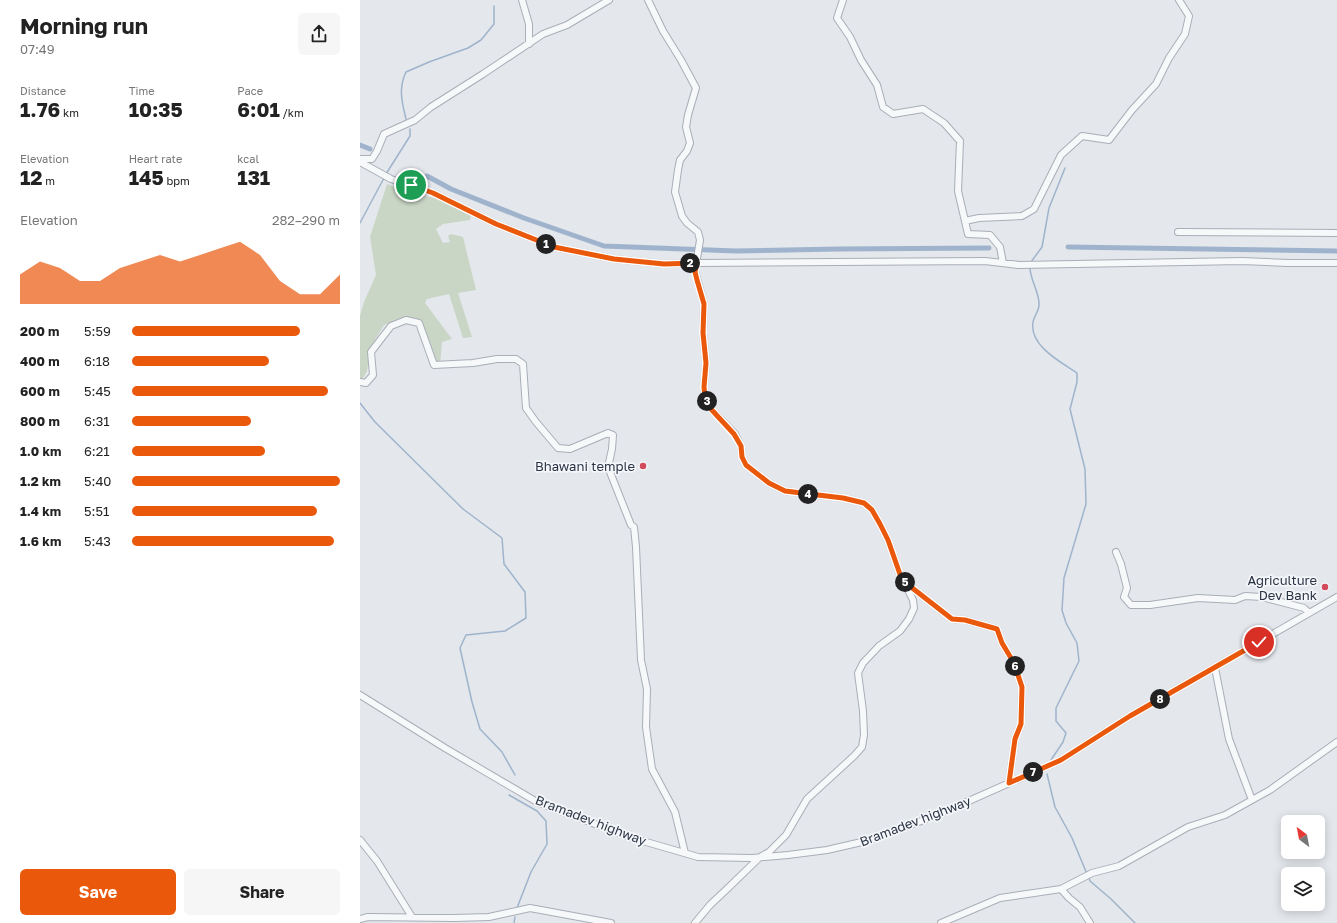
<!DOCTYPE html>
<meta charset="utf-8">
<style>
:root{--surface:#fff;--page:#f6f6f6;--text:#222;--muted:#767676;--accent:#ea580c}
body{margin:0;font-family:"Golos Text",sans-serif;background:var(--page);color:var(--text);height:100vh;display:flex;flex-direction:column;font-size:15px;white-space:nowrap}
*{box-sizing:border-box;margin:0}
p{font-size:13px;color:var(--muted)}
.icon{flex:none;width:22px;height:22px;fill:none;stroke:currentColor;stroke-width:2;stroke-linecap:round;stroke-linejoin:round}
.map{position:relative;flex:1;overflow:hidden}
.sheet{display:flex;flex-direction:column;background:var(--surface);width:360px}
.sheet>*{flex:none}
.needle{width:26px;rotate:328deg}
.buttons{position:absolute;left:921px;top:815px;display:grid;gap:8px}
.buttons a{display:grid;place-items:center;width:44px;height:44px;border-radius:6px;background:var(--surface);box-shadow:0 2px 10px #0003;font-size:20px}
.pin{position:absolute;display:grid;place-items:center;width:34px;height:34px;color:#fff;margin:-17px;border:2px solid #fff;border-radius:50%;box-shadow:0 1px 4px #0007}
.km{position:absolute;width:20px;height:20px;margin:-10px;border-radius:50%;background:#222;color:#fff;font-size:11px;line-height:20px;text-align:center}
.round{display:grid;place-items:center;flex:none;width:42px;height:42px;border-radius:6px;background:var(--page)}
.headline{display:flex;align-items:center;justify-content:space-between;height:68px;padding:0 20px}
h1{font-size:22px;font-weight:700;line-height:30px}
.metrics{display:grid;grid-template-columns:repeat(3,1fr);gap:6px;height:68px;padding:4px 20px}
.metrics div{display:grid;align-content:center}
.metrics b{font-size:20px;font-weight:700}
.metrics small{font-size:11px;font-weight:400}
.metrics p{font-size:11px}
.chart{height:112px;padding:8px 20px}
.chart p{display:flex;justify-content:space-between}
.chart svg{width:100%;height:72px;margin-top:4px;fill:var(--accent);opacity:.7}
.primary-button{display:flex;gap:8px;margin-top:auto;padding:8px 20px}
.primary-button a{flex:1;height:46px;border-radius:6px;background:var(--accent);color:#fff;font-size:16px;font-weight:700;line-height:46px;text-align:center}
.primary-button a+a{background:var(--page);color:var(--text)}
ul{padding:0 20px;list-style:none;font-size:13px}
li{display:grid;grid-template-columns:64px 48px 1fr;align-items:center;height:30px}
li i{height:10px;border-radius:5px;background:var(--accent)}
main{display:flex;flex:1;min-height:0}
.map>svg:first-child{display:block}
.green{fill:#c9d6c5}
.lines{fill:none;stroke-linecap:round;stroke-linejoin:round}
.stream{stroke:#9fb4cc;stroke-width:1.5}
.canal{stroke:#9fb4cc;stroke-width:5}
.minor-casing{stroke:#a9aeb7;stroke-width:8}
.minor{stroke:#f7f8fa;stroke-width:6}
.route-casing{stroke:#fff;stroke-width:8}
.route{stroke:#ea580c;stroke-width:5}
.poi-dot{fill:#d1495b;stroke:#f4f6f9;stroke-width:1.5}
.labels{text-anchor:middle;stroke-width:3.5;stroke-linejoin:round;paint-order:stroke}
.poi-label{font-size:13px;fill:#2b3445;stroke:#f4f6f9;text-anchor:end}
.street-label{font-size:13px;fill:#2b3445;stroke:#f4f6f9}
</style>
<main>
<section class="sheet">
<div class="headline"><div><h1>Morning run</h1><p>07:49</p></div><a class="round"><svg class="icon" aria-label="share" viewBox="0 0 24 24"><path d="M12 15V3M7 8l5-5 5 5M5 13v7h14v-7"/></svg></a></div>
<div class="metrics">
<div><p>Distance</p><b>1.76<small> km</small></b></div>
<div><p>Time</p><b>10:35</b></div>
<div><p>Pace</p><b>6:01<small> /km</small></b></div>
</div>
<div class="metrics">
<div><p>Elevation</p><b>12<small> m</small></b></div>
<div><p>Heart rate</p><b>145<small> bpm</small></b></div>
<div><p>kcal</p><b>131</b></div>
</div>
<div class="chart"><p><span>Elevation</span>282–290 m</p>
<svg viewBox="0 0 160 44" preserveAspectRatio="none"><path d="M0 44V26L10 18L20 22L30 30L40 30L50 22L60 18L70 14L80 18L90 14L100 10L110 6L120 14L130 30L140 38L150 38L160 26V44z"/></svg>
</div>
<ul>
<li><b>200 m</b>5:59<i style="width:81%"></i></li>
<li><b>400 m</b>6:18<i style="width:66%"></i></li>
<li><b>600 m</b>5:45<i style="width:94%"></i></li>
<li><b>800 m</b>6:31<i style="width:57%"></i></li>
<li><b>1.0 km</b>6:21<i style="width:64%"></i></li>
<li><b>1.2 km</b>5:40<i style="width:100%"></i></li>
<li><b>1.4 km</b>5:51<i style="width:89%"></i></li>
<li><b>1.6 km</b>5:43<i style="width:97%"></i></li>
</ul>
<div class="primary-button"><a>Save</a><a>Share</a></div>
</section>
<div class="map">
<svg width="977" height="923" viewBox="0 0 977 923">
<rect width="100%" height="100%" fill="#e4e7ec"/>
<path class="green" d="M27,184L55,194L79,199L111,215L110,220L83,224L76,229L83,243L90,242L88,236L91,234L103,237L116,290L98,293L112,337L103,338L89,294L67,299L65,303L92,339L82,342L80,364L75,363L60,322L47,320L31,322L24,325L10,348L7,371L2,380L0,379V316L4,302L16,275L10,237Z"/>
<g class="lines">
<path class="stream" d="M46,119C42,102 38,89 46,72L69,62L108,48L121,40L134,24V6
M26,174L50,136V129
M0,223L24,178
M671,262L682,247L689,208L705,168
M670,266C669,278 680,293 679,305C679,311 674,316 673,322C669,346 701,362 717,373V382L710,409L725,469L726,504L704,578L702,610L706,623L717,643L719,661L696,708V721L706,733L703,742L691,760
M0,403L15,422L103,509L142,538L144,564L165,592L166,618L145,631L106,635L100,648L112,702L120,729L142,752L155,775
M687,774L695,807L712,838L727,874
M149,795L177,811L186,821L187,844L171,872L157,908
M729,878L730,881L751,899L775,923
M154,923L155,917"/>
<path class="canal" d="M0,145L10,149
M67,176L91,189L164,218L244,246L376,251L478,249L629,248
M708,247L977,251"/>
<defs>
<path id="minor" d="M162,0L169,24V44
M288,0L303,31L321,60L336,88L328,115L326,127L330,143L327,151L320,160L318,170L315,192L322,216L327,223L338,232L340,240L335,271L344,304L343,333L346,363L344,387L345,397L350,408L375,434L381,446L382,457L386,465L409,483L425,491L483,498L504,503L512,510L520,524L528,540L542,580L592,619L605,620L637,629L642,643L654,663L662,687L661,724L655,739L649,783
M483,0L477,18L490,37L501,60L517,85L523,107L533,114L563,109L584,123L600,141L598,191L608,234L630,235L640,247L643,263
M0,159H12L17,151L24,134L55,120L71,107L123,74L183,34L207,25L249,0
M0,162L31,179L73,193L136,224L194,247L254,259L304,264L337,263L625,261L659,265L882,261L928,263H977
M605,221L619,218L662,216L674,209L701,155L722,136L749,140L772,110L796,84L809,58L825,34L829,16L819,0
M818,232L977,233
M0,382L6,383L13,375L11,352L31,326L46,320L59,323L74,365L113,363L137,359H156L163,364L166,408L176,422L198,448L210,449L248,433L253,435L252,449L248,467L271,525L274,527L276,547L281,660L287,689L286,727L292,769L315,812L325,853
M756,552L761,564L767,588L764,597L771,605H790L838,598L875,600L885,596L902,597L944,608L949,613
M855,668L869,739L892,800
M0,695L85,748L177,802L269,837L338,857L392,858L428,855L467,850L506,841L575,816L701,760L770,716L977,597
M0,840L17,861L52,917
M701,889L709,898L720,907L730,923
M0,919L8,917L94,918L129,917L170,908L251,923
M335,923L350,905L368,888L400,857L409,852L426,835L447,799L494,756L502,747L504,735L503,711L498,673L503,663L519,646L540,631L549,619L554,608L553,600L544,582
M581,923L640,898L701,889L732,873L759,866L828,827L865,815L910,790L977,742"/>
</defs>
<use href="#minor" class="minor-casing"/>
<use href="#minor" class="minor"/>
</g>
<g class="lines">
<defs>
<path id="route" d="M51,185L73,193L136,224L194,247L254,259L304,264L337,263L335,272L337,280L344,304L343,333L346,363L344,387L345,397L350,408L374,434L381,446L382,457L386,465L409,483L425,491L483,498L504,503L512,510L520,524L528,540L542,580L592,619L605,620L637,629L642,643L654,663L662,687L661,724L655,739L649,783L701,760L770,716L899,642"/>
</defs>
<use href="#route" class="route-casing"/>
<use href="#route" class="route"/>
</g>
<g class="poi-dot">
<circle cx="283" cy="466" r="4"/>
<circle cx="965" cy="587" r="4"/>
</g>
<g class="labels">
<g class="poi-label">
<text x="275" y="471">Bhawani temple</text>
<text x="957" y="585">Agriculture<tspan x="957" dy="15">Dev Bank</tspan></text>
</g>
<g class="street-label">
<text transform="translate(231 820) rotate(21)" y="5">Bramadev highway</text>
<text transform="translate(555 821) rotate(-21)" y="5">Bramadev highway</text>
</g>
</g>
</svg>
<div class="buttons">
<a><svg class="needle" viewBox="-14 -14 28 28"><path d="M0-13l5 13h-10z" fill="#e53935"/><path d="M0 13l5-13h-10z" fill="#767676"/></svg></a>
<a><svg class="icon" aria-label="layers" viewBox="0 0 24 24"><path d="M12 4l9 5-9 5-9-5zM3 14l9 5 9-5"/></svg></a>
</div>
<div class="pin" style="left:51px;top:185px;background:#1e9e55"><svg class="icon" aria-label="arrive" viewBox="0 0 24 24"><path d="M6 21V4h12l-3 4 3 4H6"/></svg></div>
<div class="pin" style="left:899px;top:642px;background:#d93025"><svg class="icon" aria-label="check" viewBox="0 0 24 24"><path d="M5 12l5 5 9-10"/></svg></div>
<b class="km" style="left:186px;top:244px">1</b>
<b class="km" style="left:330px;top:263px">2</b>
<b class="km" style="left:347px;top:401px">3</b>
<b class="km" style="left:448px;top:494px">4</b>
<b class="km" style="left:545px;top:582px">5</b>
<b class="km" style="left:655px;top:666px">6</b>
<b class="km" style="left:673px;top:772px">7</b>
<b class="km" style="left:800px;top:699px">8</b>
</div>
</main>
